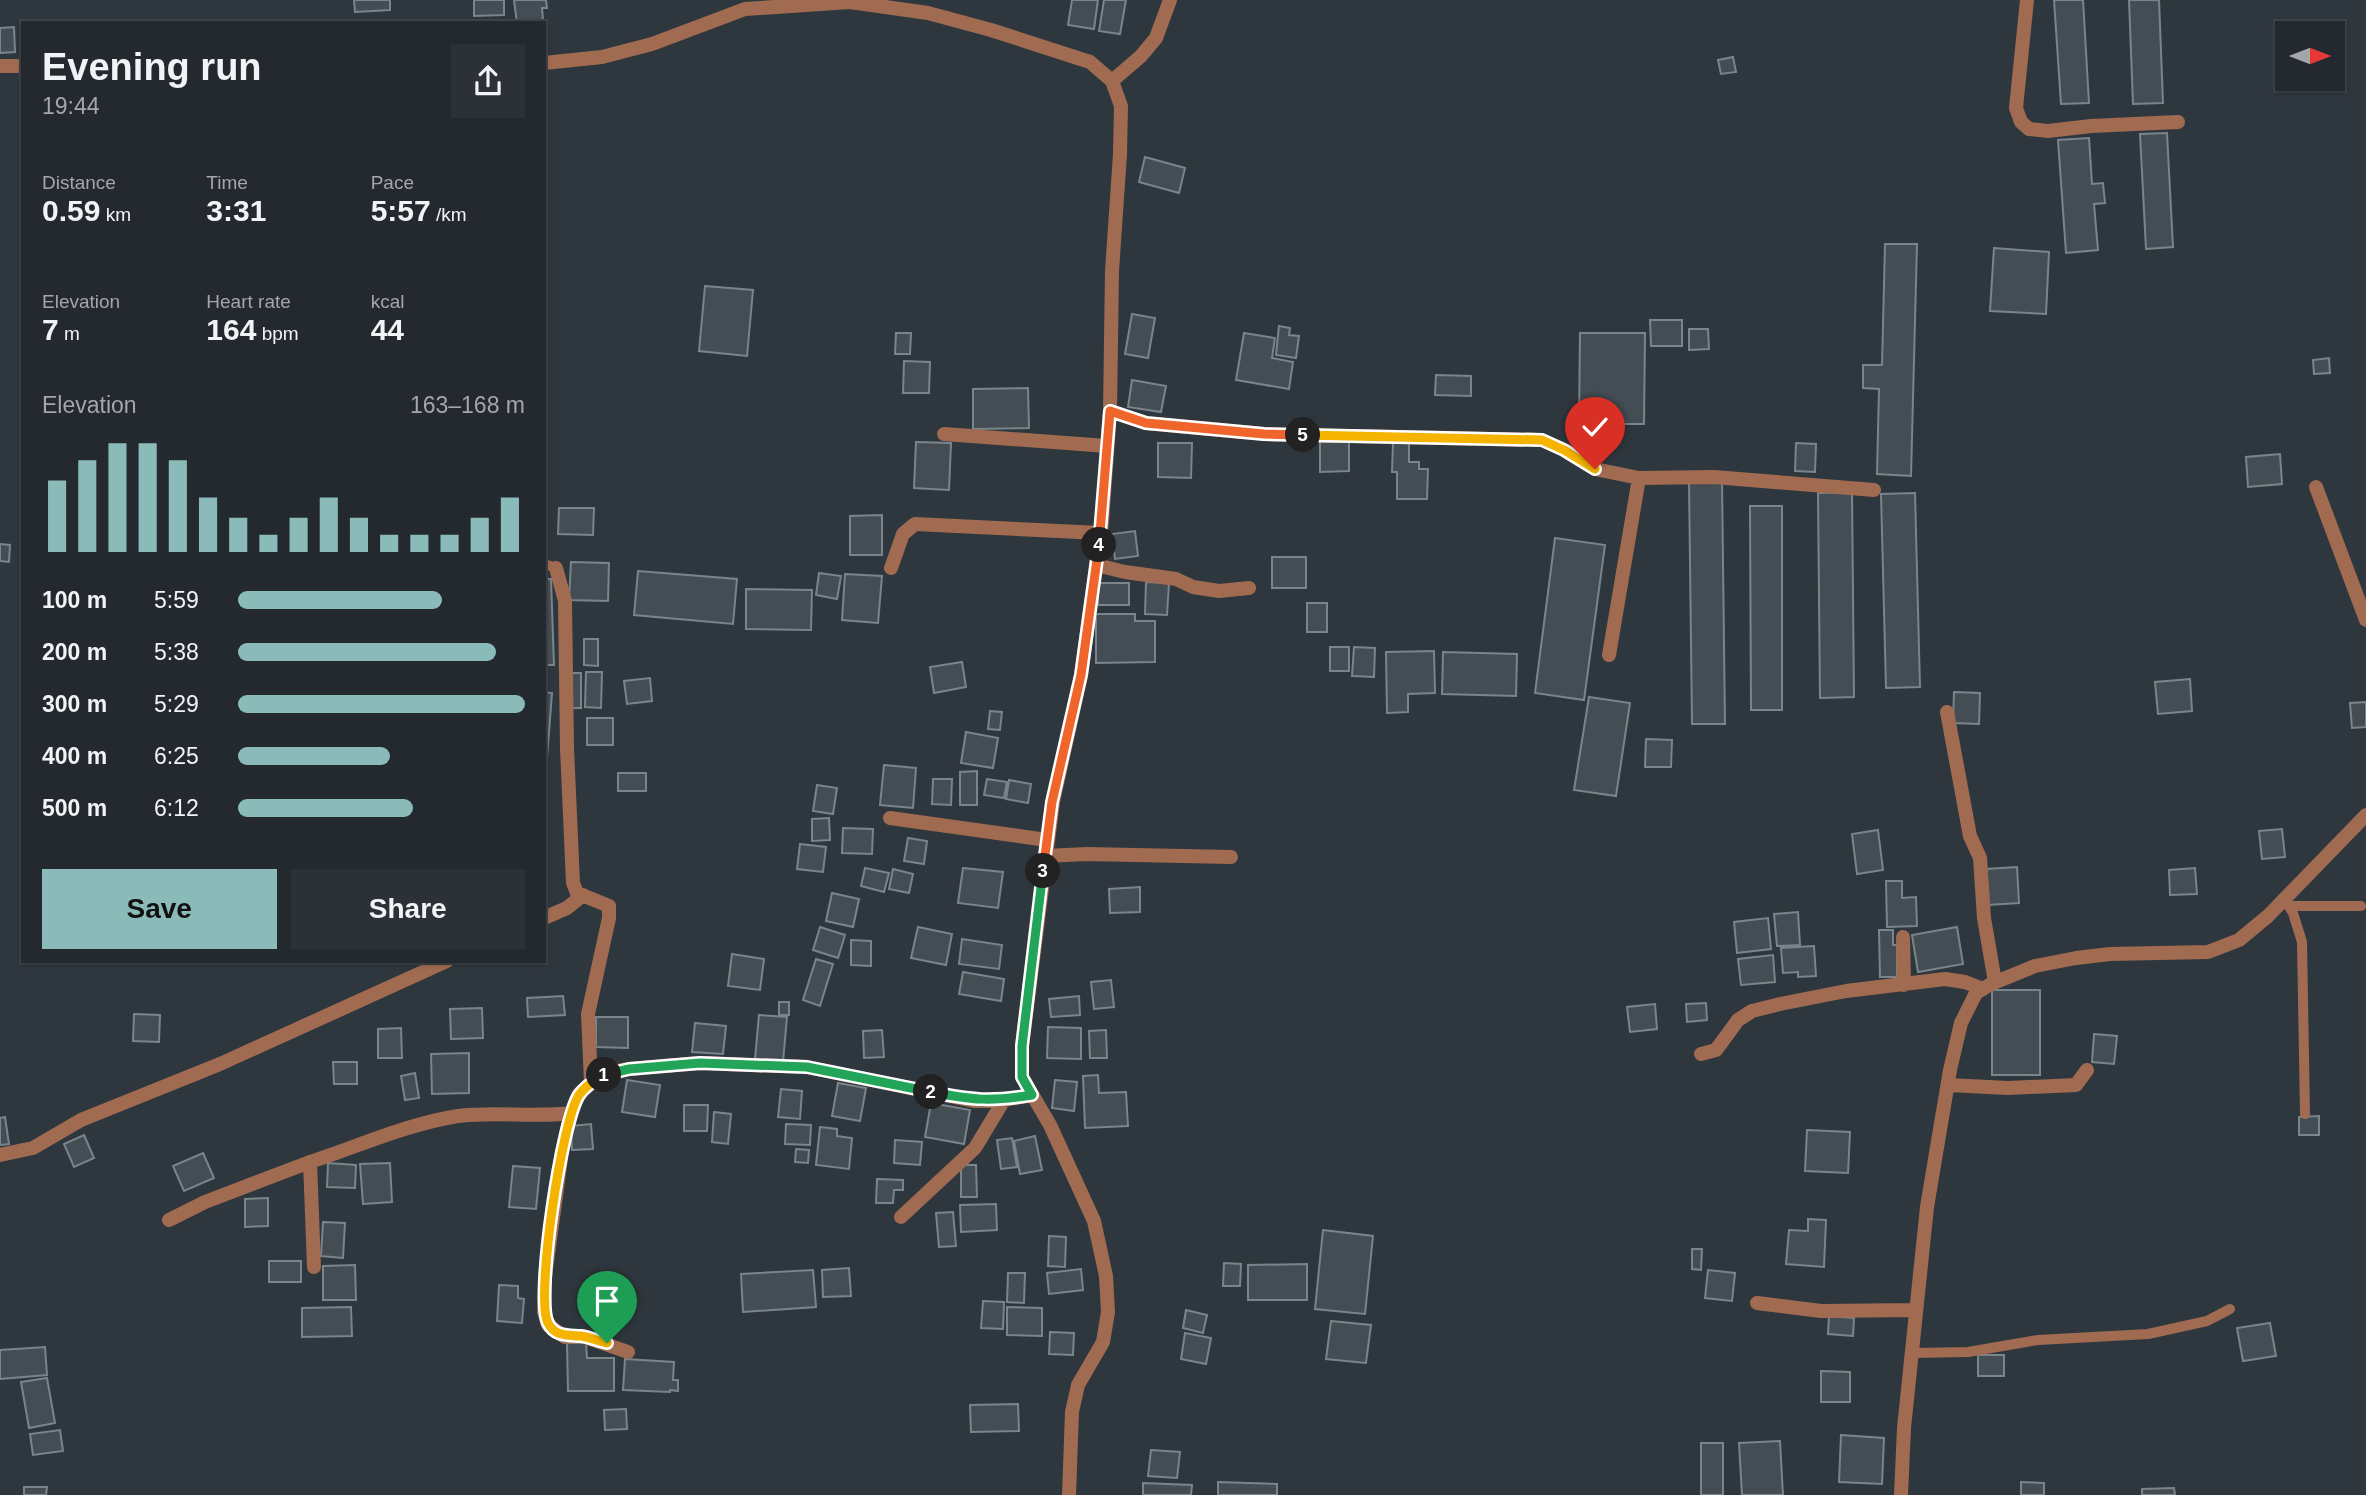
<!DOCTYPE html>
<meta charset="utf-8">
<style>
:root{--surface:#23292e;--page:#2b3136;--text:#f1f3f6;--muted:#a3a6aa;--line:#40454a;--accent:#8bbbb9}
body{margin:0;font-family:Helvetica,sans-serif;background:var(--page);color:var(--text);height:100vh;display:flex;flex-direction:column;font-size:26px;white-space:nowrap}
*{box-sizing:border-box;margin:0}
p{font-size:23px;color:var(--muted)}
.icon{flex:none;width:38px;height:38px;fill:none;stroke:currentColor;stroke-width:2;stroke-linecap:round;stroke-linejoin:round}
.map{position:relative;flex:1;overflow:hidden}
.details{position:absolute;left:21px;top:21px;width:525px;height:942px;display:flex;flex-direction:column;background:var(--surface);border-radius:0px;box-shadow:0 2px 5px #0004,0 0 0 2px var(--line)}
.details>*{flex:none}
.needle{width:46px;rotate:90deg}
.tools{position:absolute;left:2275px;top:21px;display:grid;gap:14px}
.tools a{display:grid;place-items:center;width:70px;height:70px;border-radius:0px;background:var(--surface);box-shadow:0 2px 5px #0004,0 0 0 2px var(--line);font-size:35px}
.pin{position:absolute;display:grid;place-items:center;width:60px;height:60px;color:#fff;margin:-72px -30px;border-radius:50% 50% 50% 0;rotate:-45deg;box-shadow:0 0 7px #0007}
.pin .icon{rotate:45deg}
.km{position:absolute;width:35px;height:35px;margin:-18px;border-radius:50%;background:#222;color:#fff;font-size:19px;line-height:35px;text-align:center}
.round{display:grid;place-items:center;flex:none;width:74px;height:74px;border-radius:0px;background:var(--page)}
.headline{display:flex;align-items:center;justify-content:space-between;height:119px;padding:0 21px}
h1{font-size:38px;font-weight:700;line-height:52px}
.stats{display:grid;grid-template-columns:repeat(3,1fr);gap:10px;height:119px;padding:7px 21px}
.stats div{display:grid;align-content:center}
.stats b{font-size:30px;font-weight:700}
.stats small{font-size:19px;font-weight:400}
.stats p{font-size:19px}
.chart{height:196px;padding:14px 21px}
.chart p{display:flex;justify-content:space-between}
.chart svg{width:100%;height:126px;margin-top:7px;stroke:var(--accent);stroke-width:6}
.cta{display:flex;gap:14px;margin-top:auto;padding:14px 21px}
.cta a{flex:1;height:80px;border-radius:0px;background:var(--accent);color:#111;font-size:28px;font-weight:700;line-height:80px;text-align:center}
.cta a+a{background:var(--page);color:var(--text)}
ul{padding:0 21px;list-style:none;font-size:23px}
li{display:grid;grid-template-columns:112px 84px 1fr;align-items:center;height:52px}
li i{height:18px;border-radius:9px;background:var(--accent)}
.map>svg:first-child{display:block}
.building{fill:#444d54;stroke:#7a848b;stroke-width:2}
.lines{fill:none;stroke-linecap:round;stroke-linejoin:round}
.lane{stroke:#a16b51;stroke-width:10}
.street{stroke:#a16b51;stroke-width:14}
.split-1-casing{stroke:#fff;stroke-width:14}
.split-2-casing{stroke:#fff;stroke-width:14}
.split-3-casing{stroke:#fff;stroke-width:14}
.split-4-casing{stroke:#fff;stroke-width:14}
.split-5-casing{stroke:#fff;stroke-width:14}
.split-6-casing{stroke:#fff;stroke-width:14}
.split-1{stroke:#f5b400;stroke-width:9}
.split-2{stroke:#22a559;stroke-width:9}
.split-3{stroke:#22a559;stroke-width:9}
.split-4{stroke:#f0652b;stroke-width:9}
.split-5{stroke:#f0652b;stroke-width:9}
.split-6{stroke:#f5b400;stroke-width:9}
</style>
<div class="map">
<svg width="2366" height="1495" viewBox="0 0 2366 1495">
<rect width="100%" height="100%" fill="#2f373e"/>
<path class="building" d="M354,0H390V10L355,12Z
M474,0H504V15L474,16Z
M514,0H546L547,8H542L543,20L517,23Z
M1072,0H1098L1094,29L1068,25Z
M1104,0H1126L1120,34L1099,31Z
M2054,0H2083L2089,103L2061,104Z
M2129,0H2159L2163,103L2133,104Z
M14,27L15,52L0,53V28Z
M1733,57L1736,72L1721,74L1718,60Z
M2167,133L2173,247L2146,249L2140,134Z
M2089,138L2092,184L2103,183L2105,203L2094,204L2098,250L2066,253L2058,140Z
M1145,157L1185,168L1179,193L1139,182Z
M1885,244H1917L1911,476L1877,474L1879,389L1863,388V365H1882Z
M1994,248L2049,252L2046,314L1990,311Z
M705,286L753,290L747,356L699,351Z
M1132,314L1155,318L1148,358L1125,354Z
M1650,320H1682V346H1651Z
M1279,326L1290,328L1289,335L1299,336L1296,358L1276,355Z
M1689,329H1708L1709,349L1689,350Z
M896,333H911L910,354H895Z
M1244,333L1275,338L1272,358L1293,362L1289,389L1236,380Z
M1580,333H1645L1644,424H1579Z
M2329,358L2330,373L2314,374L2313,360Z
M904,361L930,362L929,393H903Z
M1436,375L1471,376V396L1435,395Z
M1132,380L1166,386L1161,412L1128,407Z
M1028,388L1029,428L973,429V389Z
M1349,441V471L1320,472V442Z
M916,442L951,443L949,490L914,488Z
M1158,443H1192L1191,478L1158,477Z
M1393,443H1409V462H1419V469H1428L1427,499H1397V472H1392Z
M1796,443L1816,444L1815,472L1795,471Z
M2280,454L2282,484L2248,487L2246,457Z
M1722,480L1725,724H1692L1689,481Z
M1852,492L1854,697L1820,698L1818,493Z
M1915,493L1920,687L1886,688L1881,494Z
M1750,506H1782V710H1751Z
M559,508H594L593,535L558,534Z
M882,515V555H850V516Z
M1135,531L1138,556L1115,559L1112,534Z
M1555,538L1605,545L1584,700L1535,693Z
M0,544L10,545L9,562L0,561Z
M1272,557H1306V588H1272Z
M571,562L609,563L608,601L569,600Z
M638,571L737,579L733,624L634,615Z
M819,573L841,576L837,599L816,595Z
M845,574L882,576L878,623L842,620Z
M544,579H551L554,665H544Z
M1146,582L1169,583L1167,615L1145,614Z
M1098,583H1129V605H1098Z
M746,589L812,590L811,630L746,629Z
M1307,603H1327V632H1307Z
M1096,614H1135V621H1155V662L1096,663Z
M584,639H598V666L584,665Z
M1330,647H1349V671H1330Z
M1354,647L1375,648L1374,677L1352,676Z
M1434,651L1435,693L1408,694V712L1387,713L1386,652Z
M1443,652L1517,654L1516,696L1442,694Z
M962,662L966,687L934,693L930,667Z
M586,672H602L601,708L585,707Z
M569,673H581V708H569Z
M650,678L652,701L627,704L624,681Z
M2190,679L2192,711L2158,714L2155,682Z
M544,692L552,693L547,758H544Z
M1954,692L1980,693L1979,724L1953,723Z
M1589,697L1630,703L1616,796L1574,790Z
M2366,702V727L2352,728L2350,703Z
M990,711L1002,712L1000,730L988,729Z
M587,718H613V745H587Z
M966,732L998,738L993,768L961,763Z
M1646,739L1672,740L1671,767H1645Z
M884,765L916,768L913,808L880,805Z
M977,771V805H960V772Z
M618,773H646V791H618Z
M933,779H952L951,805L932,804Z
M987,779L1007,782L1004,798L984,795Z
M1009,780L1031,784L1028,803L1006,799Z
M817,785L837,788L833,814L813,811Z
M829,818L830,840L812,841V819Z
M843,828L873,829L872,854L842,853Z
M2282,829L2285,857L2262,859L2259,831Z
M1878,830L1883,870L1857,874L1852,834Z
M908,838L927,841L924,864L904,861Z
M800,844L826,847L823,872L797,869Z
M2017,867L2019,903L1988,905L1986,869Z
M865,868L889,873L884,892L861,886Z
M963,868L1003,872L998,908L958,903Z
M2195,868L2197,894L2170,895L2169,870Z
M893,869L913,874L909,893L889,889Z
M1886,881H1902V898L1916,897L1917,926L1887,927Z
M1140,887V912L1110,913L1109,889Z
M832,893L859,899L853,927L826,921Z
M1798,912L1800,945L1777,946L1774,914Z
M1768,918L1771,949L1737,953L1734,922Z
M820,927L845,935L838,958L813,950Z
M918,927L952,934L946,965L911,958Z
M1957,927L1963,964L1918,972L1912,935Z
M1879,930H1893V945H1897V977H1880Z
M962,939L1002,945L999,969L959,964Z
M851,940L871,941V966L851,965Z
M1814,946L1816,976L1798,977V972L1783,973L1781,948Z
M732,954L764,959L760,990L728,986Z
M1773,955L1775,982L1741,985L1738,959Z
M816,959L833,964L820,1006L803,1000Z
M963,972L1004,979L1001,1001L959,994Z
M1111,980L1114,1007L1094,1009L1091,982Z
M1992,990H2040V1075H1992Z
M563,996L565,1015L528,1017L527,998Z
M1079,996L1080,1015L1051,1017L1049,999Z
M779,1002H789V1015H779Z
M1706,1003L1707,1020L1687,1022L1686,1004Z
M1655,1004L1657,1029L1630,1032L1627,1007Z
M482,1008L483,1038L451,1039L450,1009Z
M134,1014L160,1015L159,1042L133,1041Z
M759,1015L787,1017L783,1062L755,1059Z
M596,1017H628V1048L596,1047Z
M695,1023L726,1026L723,1054L692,1052Z
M1048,1027L1081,1028V1059L1047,1058Z
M401,1028L402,1058H378V1029Z
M882,1030L884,1057L864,1058L863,1031Z
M1106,1030L1107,1058H1090L1089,1031Z
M2094,1034L2117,1036L2114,1064L2092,1062Z
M469,1053V1093L432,1094L431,1054Z
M333,1062H357V1084H334Z
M415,1073L419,1098L405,1100L401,1076Z
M1098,1075L1099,1093L1126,1092L1128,1126L1085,1128L1083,1076Z
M627,1080L660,1085L655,1117L622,1112Z
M1055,1080L1077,1082L1074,1111L1052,1108Z
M838,1083L866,1088L860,1121L832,1116Z
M781,1089L802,1091L800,1119L778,1117Z
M931,1103L970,1110L964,1144L925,1137Z
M684,1105H708L707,1131H684Z
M714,1112L731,1114L728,1144L712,1142Z
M2319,1116V1135H2299V1117Z
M5,1117L9,1144L0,1145V1118Z
M591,1124L593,1149L572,1150L571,1126Z
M786,1124L811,1125L810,1145L785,1144Z
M820,1127L837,1129V1136L852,1138L849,1169L816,1165Z
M1807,1130L1850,1132L1848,1173L1805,1171Z
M84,1135L94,1158L74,1167L64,1144Z
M1035,1136L1042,1170L1020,1174L1014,1141Z
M1012,1138L1017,1167L1001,1169L997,1140Z
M895,1140L922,1142L920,1165L894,1163Z
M796,1149L809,1150L808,1163L795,1162Z
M203,1153L214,1178L184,1191L173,1166Z
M328,1163L356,1165L355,1188L327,1187Z
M390,1163L392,1202L363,1204L360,1164Z
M961,1165H976L977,1197H961Z
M513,1166L540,1168L536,1209L509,1207Z
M877,1179L903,1180V1190H894L893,1203H876Z
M268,1198V1226L245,1227V1199Z
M996,1204L997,1230L961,1232L960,1205Z
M953,1212L956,1246L939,1247L936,1213Z
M1808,1219L1826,1220L1824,1267L1786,1264L1789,1230L1808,1231Z
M323,1222L345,1223L343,1258L321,1256Z
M1323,1230L1373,1236L1365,1314L1315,1309Z
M1049,1236L1066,1237L1065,1267L1048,1266Z
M1692,1249H1702L1701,1270L1692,1269Z
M269,1261H301V1282H269Z
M1224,1263L1241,1264L1240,1286H1223Z
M1307,1264V1300H1248V1265Z
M355,1265L356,1300H323V1266Z
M849,1268L851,1296L823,1297L822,1270Z
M1081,1269L1083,1290L1049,1294L1047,1273Z
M813,1270L816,1307L743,1312L741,1274Z
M1708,1270L1735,1273L1732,1301L1705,1298Z
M1008,1273H1025L1024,1303L1007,1302Z
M499,1285L518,1286V1298L524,1299L522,1323L497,1321Z
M983,1301L1004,1302L1003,1329L981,1328Z
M351,1307L352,1336L302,1337V1308Z
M1007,1307L1042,1308V1336L1007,1335Z
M1186,1310L1207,1315L1203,1333L1183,1328Z
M1829,1316L1854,1318L1853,1336L1828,1334Z
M1331,1321L1371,1325L1366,1363L1326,1359Z
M2270,1323L2276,1356L2243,1361L2237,1328Z
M1050,1332L1074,1333L1073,1355L1049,1354Z
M1185,1333L1211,1338L1206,1364L1181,1359Z
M567,1343H586L587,1358H614V1391H568Z
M45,1347L47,1375L0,1379V1350Z
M1978,1355H2004V1376H1978Z
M625,1359L674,1362L673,1380H678V1391L670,1390V1392L623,1390Z
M1821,1371L1850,1372V1402H1821Z
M47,1378L55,1423L29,1428L21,1382Z
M1018,1404L1019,1431L971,1432L970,1405Z
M626,1409L627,1429L605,1430L604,1410Z
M60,1430L63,1451L33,1455L30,1434Z
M1841,1435L1884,1438L1882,1484L1839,1482Z
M1780,1441L1783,1495H1742L1739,1443Z
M1701,1443H1723V1495H1701Z
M1151,1450L1180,1452L1177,1478L1148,1476Z
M1218,1482L1277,1484V1495H1218Z
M2021,1482L2044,1483V1495H2021Z
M1143,1483L1192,1485L1191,1495H1143Z
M24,1487H47L46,1495H24Z
M2174,1488L2175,1495H2142V1489Z"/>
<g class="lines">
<path class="lane" d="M544,564L556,568
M2284,899L2293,913L2302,942L2305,1114
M2289,906H2361
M1912,1353L1968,1352L2038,1340L2148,1334L2207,1321L2230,1309"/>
<path class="street" d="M2027,0L2016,108L2021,122L2029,129L2048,131L2091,126L2178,122
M544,63L602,57L652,44L745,9L850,2L928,13L991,30L1090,62L1112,81L1121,106L1120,154L1112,271L1110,411L1102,522L1081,675L1053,802L1022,1046V1077L1050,1125L1094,1221L1106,1276L1108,1312L1103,1342L1078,1385L1072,1412L1069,1495
M0,66H23
M1112,81L1141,56L1156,38L1170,0
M1110,411L1145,423L1264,434L1542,440L1564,450L1595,469L1639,478L1714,477L1874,490
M944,434L1107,446
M2316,487L2366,620
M1096,565L1125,572L1176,579L1193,587L1219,591L1249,588
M556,568L565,601L567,748L573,883L577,893L609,906V918L588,1014L591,1083L579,1094L571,1113L562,1151L545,1277L544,1312L548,1325L565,1337L582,1336L628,1352
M891,568L903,534L915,524L1100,533
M1609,655L1639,478
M1947,712L1970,836L1980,858L1984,918L1995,982
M890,818L1047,840
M1045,856L1087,854L1231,857
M544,918L567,908L583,895
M1903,937L1904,985
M1701,1054L1716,1050L1738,1020L1752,1011L1780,1004L1846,991L1945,979L1965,982L1983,989
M591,1083L607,1073L629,1069L700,1063L807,1067L974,1101H998L1032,1095
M1948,1085L2008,1088L2076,1085L2087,1070
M0,1155L33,1148L81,1120L220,1064L447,961
M901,1217L975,1148L1004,1100
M169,1220L205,1202L310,1162
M314,1267L310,1162C359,1146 407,1124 458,1116C496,1111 533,1118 571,1113
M1757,1303L1821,1311L1916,1310
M1901,1495L1904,1428L1927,1207L1950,1070L1961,1023L1976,993L1991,984L2035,966L2076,958L2110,954L2208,952L2239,940L2268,916L2366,815"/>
</g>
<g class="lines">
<defs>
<path id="split-1" d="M604,1075C595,1080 585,1086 579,1095C562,1120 535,1298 548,1323C555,1337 568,1335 581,1336C589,1337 598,1341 607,1343"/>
<path id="split-2" d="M604,1075L629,1069L700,1063L807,1067L931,1092"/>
<path id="split-3" d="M931,1092C973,1100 990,1102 1032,1095L1022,1077V1046L1043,871"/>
<path id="split-4" d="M1043,871L1052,802L1081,675L1099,545"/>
<path id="split-5" d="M1099,545L1110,411L1146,423L1264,434L1303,435"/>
<path id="split-6" d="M1303,435L1542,440L1564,450L1595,469"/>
</defs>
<use href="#split-1" class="split-1-casing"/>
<use href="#split-2" class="split-2-casing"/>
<use href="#split-3" class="split-3-casing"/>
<use href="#split-4" class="split-4-casing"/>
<use href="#split-5" class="split-5-casing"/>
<use href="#split-6" class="split-6-casing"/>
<use href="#split-1" class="split-1"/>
<use href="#split-2" class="split-2"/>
<use href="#split-3" class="split-3"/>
<use href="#split-4" class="split-4"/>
<use href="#split-5" class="split-5"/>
<use href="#split-6" class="split-6"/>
</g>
</svg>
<div class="tools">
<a><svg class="needle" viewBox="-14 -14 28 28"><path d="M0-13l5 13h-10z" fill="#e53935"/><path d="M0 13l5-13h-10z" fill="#a3a6aa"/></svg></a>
</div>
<div class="pin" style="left:607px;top:1343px;background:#1e9e55"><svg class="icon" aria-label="arrive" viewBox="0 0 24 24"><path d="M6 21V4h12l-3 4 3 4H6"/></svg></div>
<div class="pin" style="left:1595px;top:469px;background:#d93025"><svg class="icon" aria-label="check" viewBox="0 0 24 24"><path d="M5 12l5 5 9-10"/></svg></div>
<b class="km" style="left:604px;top:1075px">1</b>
<b class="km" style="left:931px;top:1092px">2</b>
<b class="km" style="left:1043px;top:871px">3</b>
<b class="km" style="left:1099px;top:545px">4</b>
<b class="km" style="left:1303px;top:435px">5</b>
<section class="details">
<div class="headline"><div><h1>Evening run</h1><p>19:44</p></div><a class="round"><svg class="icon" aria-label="share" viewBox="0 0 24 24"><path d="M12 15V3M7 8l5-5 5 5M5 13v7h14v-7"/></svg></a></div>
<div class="stats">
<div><p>Distance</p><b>0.59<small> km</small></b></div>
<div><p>Time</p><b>3:31</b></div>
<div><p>Pace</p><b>5:57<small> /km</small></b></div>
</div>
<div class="stats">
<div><p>Elevation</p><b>7<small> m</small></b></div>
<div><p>Heart rate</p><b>164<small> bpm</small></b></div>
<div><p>kcal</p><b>44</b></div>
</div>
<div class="chart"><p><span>Elevation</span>163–168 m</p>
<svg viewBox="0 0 160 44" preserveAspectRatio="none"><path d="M5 44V19M15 44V12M25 44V6M35 44V6M45 44V12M55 44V25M65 44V32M75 44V38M85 44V32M95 44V25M105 44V32M115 44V38M125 44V38M135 44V38M145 44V32M155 44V25"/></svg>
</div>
<ul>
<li><b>100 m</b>5:59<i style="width:71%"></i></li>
<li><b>200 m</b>5:38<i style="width:90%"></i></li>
<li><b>300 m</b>5:29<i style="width:100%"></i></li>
<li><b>400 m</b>6:25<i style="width:53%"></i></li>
<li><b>500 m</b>6:12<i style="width:61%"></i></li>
</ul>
<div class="cta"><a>Save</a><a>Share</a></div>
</section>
</div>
